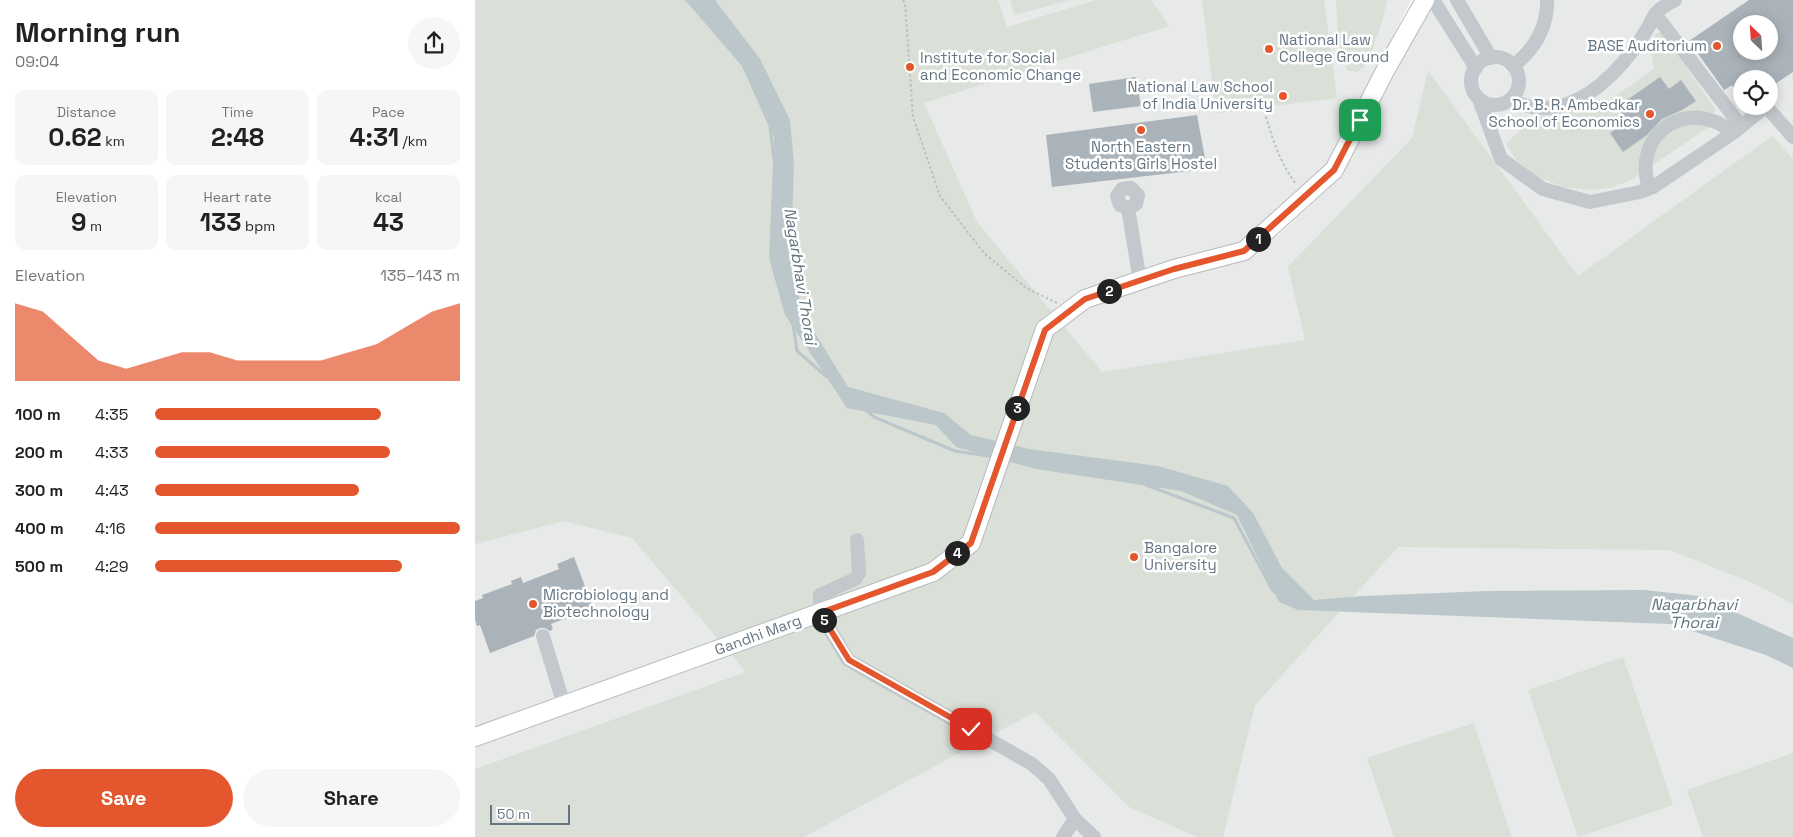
<!DOCTYPE html>
<meta charset="utf-8">
<style>
:root{--surface:#fff;--page:#f6f6f6;--text:#222;--muted:#767676;--accent:#e4572e}
body{margin:0;font-family:"Space Grotesk",sans-serif;background:var(--page);color:var(--text);height:100vh;display:flex;flex-direction:column;font-size:19px;white-space:nowrap}
*{box-sizing:border-box;margin:0}
p{font-size:16px;color:var(--muted)}
.icon{flex:none;width:28px;height:28px;fill:none;stroke:currentColor;stroke-width:2;stroke-linecap:round;stroke-linejoin:round}
.map{position:relative;flex:1;overflow:hidden}
.sheet{display:flex;flex-direction:column;background:var(--surface);width:475px}
.sheet>*{flex:none}
.needle{width:32px;rotate:335deg}
.tools{position:absolute;left:1258px;top:15px;display:grid;gap:10px}
.tools a{display:grid;place-items:center;width:45px;height:45px;border-radius:50%;background:var(--surface);box-shadow:0 2px 12px #0003;font-size:25px}
.scale{position:absolute;left:15px;bottom:12px;width:80px;box-sizing:border-box;padding-left:5px;border:2px solid #657683;border-top:0;font-size:14px;line-height:18px;white-space:nowrap;color:#657683;-webkit-text-stroke:4px #fff;paint-order:stroke}
.pin{position:absolute;display:grid;place-items:center;width:42px;height:42px;color:#fff;margin:-21px;border-radius:10px;box-shadow:0 2px 8px #0006}
.km{position:absolute;width:25px;height:25px;margin:-12px;border-radius:50%;background:#222;color:#fff;font-size:14px;line-height:25px;text-align:center}
.round{display:grid;place-items:center;flex:none;width:52px;height:52px;border-radius:26px;background:var(--page)}
.overview{display:flex;align-items:center;justify-content:space-between;height:85px;padding:0 15px}
h1{font-size:28px;font-weight:700;line-height:38px}
.stats{display:grid;grid-template-columns:repeat(3,1fr);gap:8px;height:85px;padding:5px 15px}
.stats div{display:grid;align-content:center;border-radius:10px;background:var(--page);text-align:center}
.stats b{font-size:25px;font-weight:700}
.stats small{font-size:14px;font-weight:400}
.stats p{font-size:14px}
.chart{height:140px;padding:10px 15px}
.chart p{display:flex;justify-content:space-between}
.chart svg{width:100%;height:90px;margin-top:5px;fill:var(--accent);opacity:.7}
.action{display:flex;gap:10px;margin-top:auto;padding:10px 15px}
.action a{flex:1;height:58px;border-radius:30px;background:var(--accent);color:#fff;font-size:20px;font-weight:700;line-height:58px;text-align:center}
.action a+a{background:var(--page);color:var(--text)}
ul{padding:0 15px;list-style:none;font-size:16px}
li{display:grid;grid-template-columns:80px 60px 1fr;align-items:center;height:38px}
li i{height:12px;border-radius:6px;background:var(--accent)}
main{display:flex;flex:1;min-height:0}
.map>svg:first-child{display:block}
.built{fill:#e8e9e9;fill-rule:evenodd}
.green{fill:#dadfd7}
.water{fill:#bbc7cb}
.lines{fill:none;stroke-linecap:round;stroke-linejoin:round}
.stream{stroke:#bbc7cb;stroke-width:3}
.building{fill:#aab3b9;fill-rule:evenodd}
.major-casing{stroke:#b5babe;stroke-width:20}
.path{stroke:#bbbfc2;stroke-width:2;stroke-dasharray:2.5 2.5;stroke-linecap:butt}
.minor{stroke:#c3c8cc;stroke-width:14}
.major{stroke:#fff;stroke-width:18}
.route-casing{stroke:#fff;stroke-width:10}
.route{stroke:#e4572e;stroke-width:6}
.poi-dot{fill:#e4572e;stroke:#fff;stroke-width:2}
.labels{text-anchor:middle;stroke-width:5;stroke-linejoin:round;paint-order:stroke}
.poi-label{font-size:15px;fill:#657683;stroke:#fff;text-anchor:start}
.street-label{font-size:15px;fill:#657683;stroke:#fff}
.water-label{font-size:16px;font-style:italic;fill:#60757c;stroke:#fff}
</style>
<main>
<section class="sheet">
<div class="overview"><div><h1>Morning run</h1><p>09:04</p></div><a class="round"><svg class="icon" aria-label="share" viewBox="0 0 24 24"><path d="M12 15V3M7 8l5-5 5 5M5 13v7h14v-7"/></svg></a></div>
<div class="stats">
<div><p>Distance</p><b>0.62<small> km</small></b></div>
<div><p>Time</p><b>2:48</b></div>
<div><p>Pace</p><b>4:31<small> /km</small></b></div>
</div>
<div class="stats">
<div><p>Elevation</p><b>9<small> m</small></b></div>
<div><p>Heart rate</p><b>133<small> bpm</small></b></div>
<div><p>kcal</p><b>43</b></div>
</div>
<div class="chart"><p><span>Elevation</span>135–143 m</p>
<svg viewBox="0 0 160 44" preserveAspectRatio="none"><path d="M0 44V6L10 10L20 22L30 34L40 38L50 34L60 30L70 30L80 34L90 34L100 34L110 34L120 30L130 26L140 18L150 10L160 6V44z"/></svg>
</div>
<ul>
<li><b>100 m</b>4:35<i style="width:74%"></i></li>
<li><b>200 m</b>4:33<i style="width:77%"></i></li>
<li><b>300 m</b>4:43<i style="width:67%"></i></li>
<li><b>400 m</b>4:16<i style="width:100%"></i></li>
<li><b>500 m</b>4:29<i style="width:81%"></i></li>
</ul>
<div class="action"><a>Save</a><a>Share</a></div>
</section>
<div class="map">
<svg width="1318" height="837" viewBox="0 0 1318 837">
<rect width="100%" height="100%" fill="#fafaf8"/>
<path class="built" d="M0,0H936L854,164L789,223L802,236L867,176L933,48L956,0H1318V837H0ZM1266,24H1294V51H1266ZM1266,79H1294V106H1266Z"/>
<path class="green" d="M0,0H523L532,27L621,0H676L694,26L449,103L502,222L627,372L830,340L813,267L937,138L953,71L1103,276L1297,136L1318,159V604L1280,584L1195,550L923,547L780,705L748,837H722L654,807L560,712L329,837H0V769L271,672L157,538L89,521L0,544Z
M535,0H595L539,15Z
M727,0H849L862,98L741,113Z
M861,0H912L907,22L892,64L882,72L872,70L864,47Z
M1186,31L1240,109L1237,125L1154,181L1135,188L1116,190L1088,187L1059,175L1041,160L1031,144L1058,117L1086,115L1111,103L1126,106L1179,69L1174,40Z
M1148,657L1198,805L1103,837L1053,690Z
M999,723L1037,837H919L892,758Z
M1318,753V837H1228L1212,790Z"/>
<path class="water" d="M210,0H240L285,59L315,120L319,165L316,251L327,312L373,387L469,413L496,435L554,449L683,466L753,486L778,513L807,568L839,600L887,596L1014,591L1169,590L1224,596L1318,638V668L1291,655L1196,624L823,610L804,602L762,515L706,491L561,469L481,447L461,425L372,408L310,315L294,258L299,138L267,66Z"/>
<g class="lines">
<path class="stream" d="M295,128L299,159
M318,324L322,351L352,377
M391,410L399,417L480,451L520,457
M671,485L759,518L798,591L802,593"/>
</g>
<path class="building" d="M1274,0H1318V72L1294,88V79H1266V98L1257,85L1249,90L1214,41ZM1266,24H1294V51H1266Z
M661,77L666,106L618,112L614,84Z
M1185,77L1194,89L1206,80L1221,101L1207,110L1187,119L1172,135L1148,152L1135,133L1152,121L1142,107Z
M722,115L732,169L577,187L571,135Z
M99,557L118,608L76,624L78,629L75,631L70,628H65L61,630L59,636L15,653L5,625L2,626L0,619V601L8,598L7,595L37,584L36,581L46,577L48,583L84,569L82,564Z"/>
<g class="lines">
<defs>
<path id="major" d="M0,737L458,572L496,543L570,329L610,299L699,269L769,251L859,170L911,69L950,0"/>
</defs>
<use href="#major" class="major-casing"/>
<path class="path" d="M428,0L430,3L438,117L465,196L509,253L551,288L582,303
M788,107C796,134 804,162 821,184"/>
<path class="minor" d="M958,0L1001,68
M982,0L1016,58
M1180,14L1266,126
M996 81a24 24 0 1 1 48 0a24 24 0 1 1-48 0Z
M1038,66C1059,50 1073,27 1072,0
M1004,99L1026,159L1068,189L1115,202L1165,192L1178,187L1258,133L1291,106L1318,137
M1036,100C1086,125 1129,88 1159,49C1164,42 1169,34 1174,26C1176,22 1178,17 1181,13C1186,7 1194,3 1200,0
M656,188L663,195L661,204L653,208L645,205L642,196L647,189Z
M1174,188C1156,133 1214,95 1258,133
M653,208L665,281
M382,540L384,573L380,579L345,595V613L373,660L557,764L574,779L600,819L588,837
M68,636L89,705
M600,819L619,837"/>
<use href="#major" class="major"/>
</g>
<g class="lines">
<defs>
<path id="route" d="M496,729L374,660L345,613L458,572L496,543L570,330L610,299L699,269L769,251L859,170L885,120"/>
</defs>
<use href="#route" class="route-casing"/>
<use href="#route" class="route"/>
</g>
<g class="poi-dot">
<circle cx="1242" cy="46" r="5"/>
<circle cx="794" cy="49" r="5"/>
<circle cx="435" cy="67" r="5"/>
<circle cx="808" cy="96" r="5"/>
<circle cx="1175" cy="114" r="5"/>
<circle cx="666" cy="130" r="5"/>
<circle cx="659" cy="557" r="5"/>
<circle cx="58" cy="604" r="5"/>
</g>
<g class="labels">
<g class="poi-label">
<text x="804" y="45">National Law<tspan x="804" dy="17">College Ground</tspan></text>
<text x="1232" y="51" text-anchor="end">BASE Auditorium</text>
<text x="445" y="63">Institute for Social<tspan x="445" dy="17">and Economic Change</tspan></text>
<text x="798" y="92" text-anchor="end">National Law School<tspan x="798" dy="17">of India University</tspan></text>
<text x="1165" y="110" text-anchor="end">Dr. B. R. Ambedkar<tspan x="1165" dy="17">School of Economics</tspan></text>
<text x="666" y="152" text-anchor="middle">North Eastern<tspan x="666" dy="17">Students Girls Hostel</tspan></text>
<text x="669" y="553">Bangalore<tspan x="669" dy="17">University</tspan></text>
<text x="68" y="600">Microbiology and<tspan x="68" dy="17">Biotechnology</tspan></text>
</g>
<g class="street-label">
<text transform="translate(283 635) rotate(-20)" y="5">Gandhi Marg</text>
</g>
<g class="water-label">
<text transform="translate(326 276) rotate(81)" y="6">Nagarbhavi Thorai</text>
<text x="1219" y="610">Nagarbhavi<tspan x="1219" dy="18">Thorai</tspan></text>
</g>
</g>
</svg>
<div class="tools">
<a><svg class="needle" viewBox="-14 -14 28 28"><path d="M0-13l5 13h-10z" fill="#e53935"/><path d="M0 13l5-13h-10z" fill="#767676"/></svg></a>
<a><svg class="icon" aria-label="locate" viewBox="0 0 24 24"><circle cx="12" cy="12" r="6"/><path d="M12 2v4M12 18v4M2 12h4M18 12h4"/></svg></a>
</div>
<div class="scale">50 m</div>
<div class="pin" style="left:885px;top:120px;background:#1e9e55"><svg class="icon" aria-label="arrive" viewBox="0 0 24 24"><path d="M6 21V4h12l-3 4 3 4H6"/></svg></div>
<div class="pin" style="left:496px;top:729px;background:#d93025"><svg class="icon" aria-label="check" viewBox="0 0 24 24"><path d="M5 12l5 5 9-10"/></svg></div>
<b class="km" style="left:783px;top:239px">1</b>
<b class="km" style="left:634px;top:291px">2</b>
<b class="km" style="left:542px;top:408px">3</b>
<b class="km" style="left:482px;top:553px">4</b>
<b class="km" style="left:349px;top:620px">5</b>
</div>
</main>
